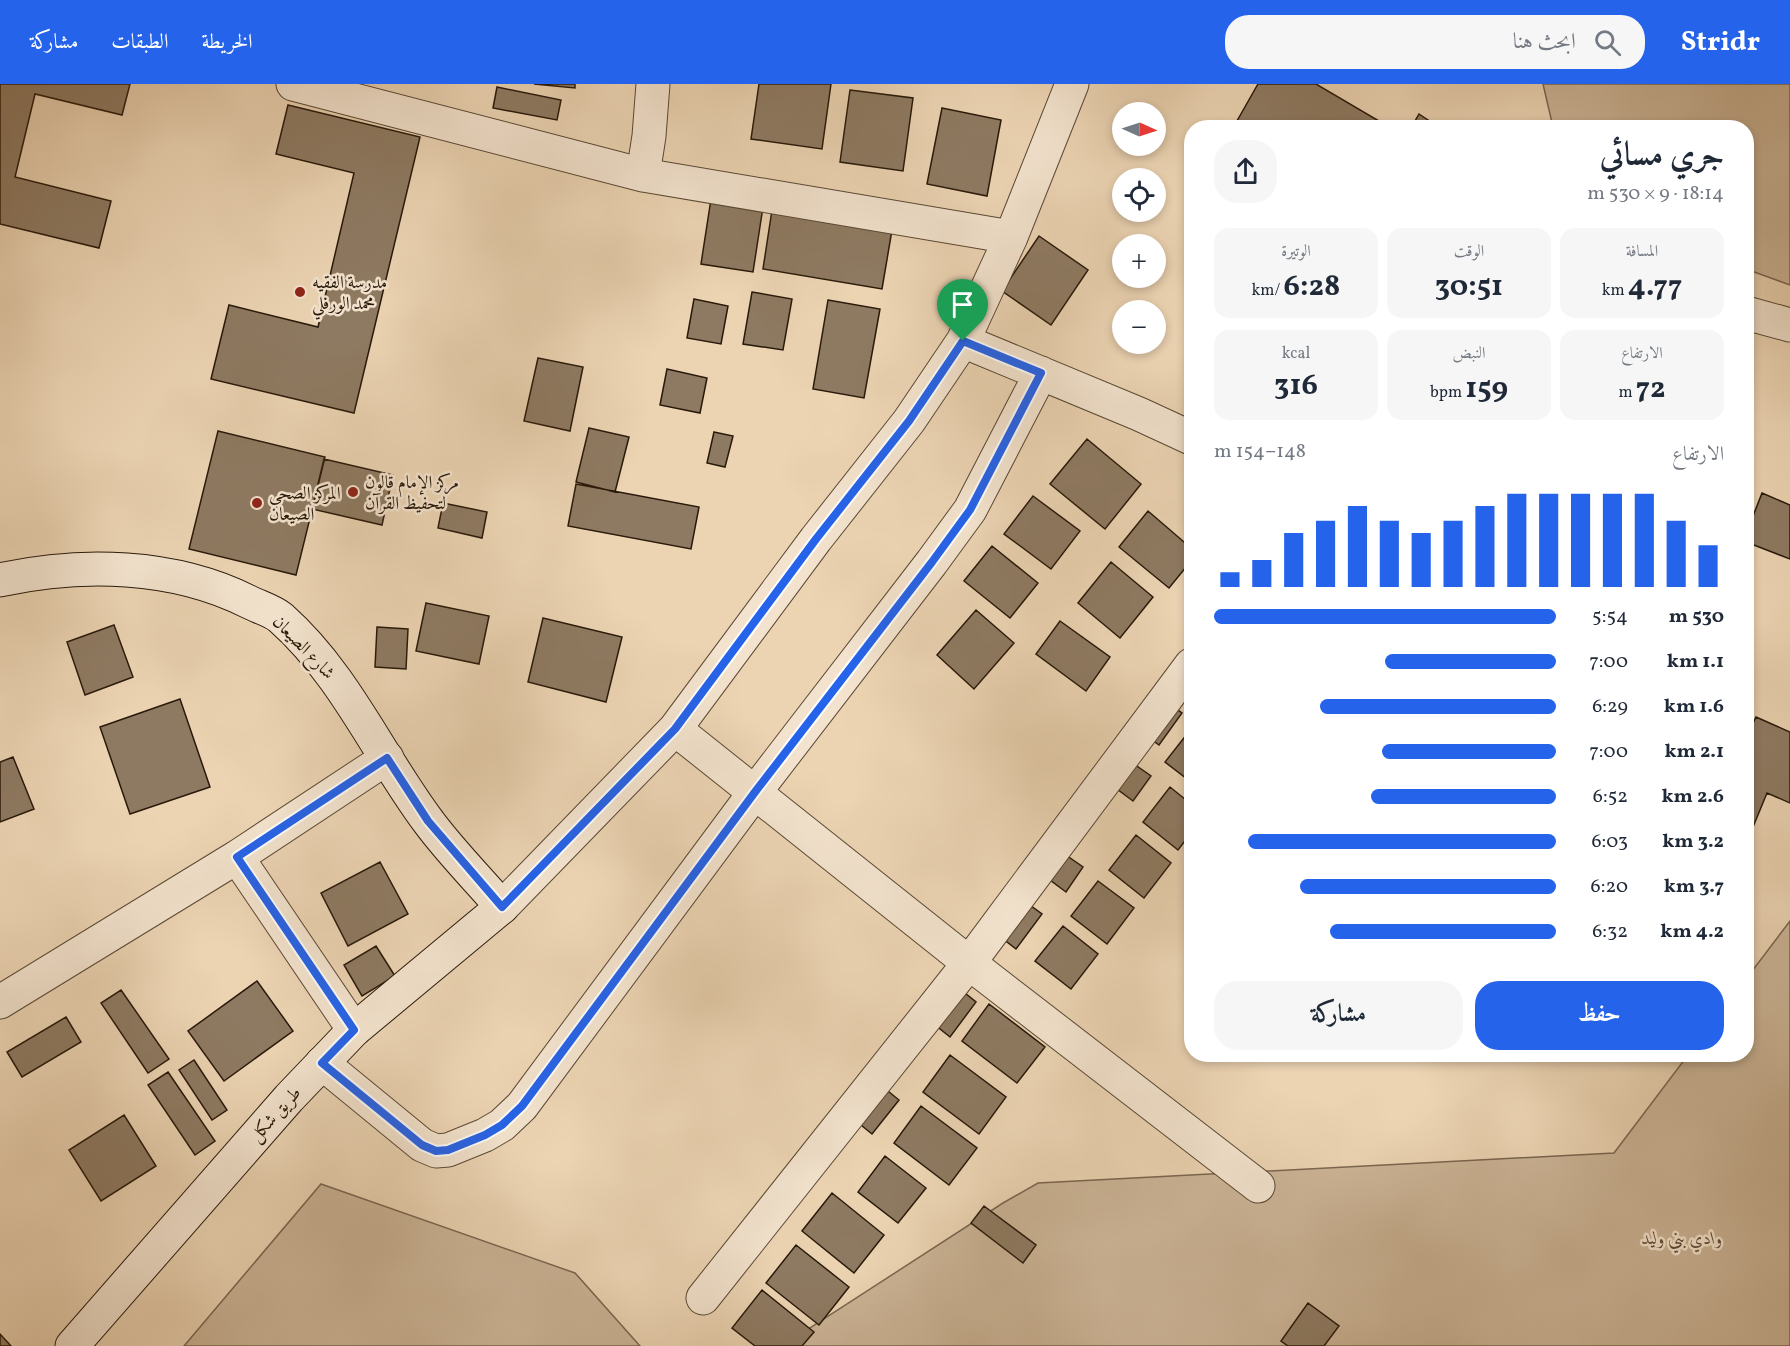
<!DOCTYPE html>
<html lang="ar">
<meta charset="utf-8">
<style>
:root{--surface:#fff;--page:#f6f6f7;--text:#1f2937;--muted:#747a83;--accent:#2563eb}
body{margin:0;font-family:Vollkorn,Amiri,serif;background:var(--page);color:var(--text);direction:rtl;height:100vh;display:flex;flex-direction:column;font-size:22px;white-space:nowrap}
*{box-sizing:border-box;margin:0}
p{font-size:20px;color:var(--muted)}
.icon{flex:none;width:33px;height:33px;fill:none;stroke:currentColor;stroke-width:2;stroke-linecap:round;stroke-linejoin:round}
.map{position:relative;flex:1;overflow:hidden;direction:ltr}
.sheet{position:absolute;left:1184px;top:36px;width:570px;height:942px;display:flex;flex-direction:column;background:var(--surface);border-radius:24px;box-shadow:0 3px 9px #0003;direction:rtl}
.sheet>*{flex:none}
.needle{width:39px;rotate:93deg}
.tools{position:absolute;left:1112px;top:18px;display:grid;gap:12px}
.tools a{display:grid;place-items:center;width:54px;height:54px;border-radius:50%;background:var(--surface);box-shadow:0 3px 9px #0003;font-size:30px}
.pin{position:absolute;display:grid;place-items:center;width:51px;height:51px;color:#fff;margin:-62px -26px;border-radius:50% 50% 50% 0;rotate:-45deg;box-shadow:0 0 6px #0007}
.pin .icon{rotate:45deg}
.round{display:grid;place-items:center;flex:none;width:63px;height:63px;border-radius:24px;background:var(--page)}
.overview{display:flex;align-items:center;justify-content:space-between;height:102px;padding:0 30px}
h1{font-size:33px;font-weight:700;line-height:45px}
.figures{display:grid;grid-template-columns:repeat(3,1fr);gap:9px;height:102px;padding:6px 30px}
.figures div{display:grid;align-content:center;border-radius:15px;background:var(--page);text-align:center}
.figures b{font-size:30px;font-weight:700}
.figures small{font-size:16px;font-weight:400}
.figures p{font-size:16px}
.chart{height:168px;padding:12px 30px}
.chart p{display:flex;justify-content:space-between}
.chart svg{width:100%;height:108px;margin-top:6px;stroke:var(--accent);stroke-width:6}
.button{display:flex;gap:12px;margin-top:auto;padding:12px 30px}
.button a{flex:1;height:69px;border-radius:24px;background:var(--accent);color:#fff;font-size:24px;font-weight:700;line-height:69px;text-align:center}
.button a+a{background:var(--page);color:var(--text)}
ul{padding:0 30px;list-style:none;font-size:20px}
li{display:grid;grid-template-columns:96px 72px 1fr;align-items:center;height:45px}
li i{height:15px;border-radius:8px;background:var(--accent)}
header{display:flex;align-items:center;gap:36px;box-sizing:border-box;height:84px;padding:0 30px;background:var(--accent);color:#fff}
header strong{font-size:28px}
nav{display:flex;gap:33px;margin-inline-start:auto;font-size:21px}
.search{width:420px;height:54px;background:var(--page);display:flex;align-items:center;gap:15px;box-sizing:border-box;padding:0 21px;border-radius:24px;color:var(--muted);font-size:22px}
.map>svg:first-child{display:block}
.green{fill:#cbb496;stroke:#7a6650;stroke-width:1.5}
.building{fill:#8e7a62;stroke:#28190a;stroke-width:1.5}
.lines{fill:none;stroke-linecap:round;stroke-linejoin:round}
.street-casing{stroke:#594834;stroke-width:35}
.secondary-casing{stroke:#28190a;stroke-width:35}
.street{stroke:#f3e3ce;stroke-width:33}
.secondary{stroke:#f3e3ce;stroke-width:33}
.route-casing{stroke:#fff;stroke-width:12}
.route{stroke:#2563eb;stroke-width:8}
.poi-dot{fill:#8f2418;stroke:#f3e3ce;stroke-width:2}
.labels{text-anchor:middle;stroke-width:5;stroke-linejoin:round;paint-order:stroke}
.poi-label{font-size:18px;fill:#28190a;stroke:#f3e3ce;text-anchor:start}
.street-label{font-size:18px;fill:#28190a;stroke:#f3e3ce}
.park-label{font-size:18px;font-style:italic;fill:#594834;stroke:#f3e3ce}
</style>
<header>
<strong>Stridr</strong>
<div class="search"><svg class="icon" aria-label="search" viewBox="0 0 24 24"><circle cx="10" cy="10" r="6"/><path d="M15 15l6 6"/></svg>ابحث هنا</div>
<nav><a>الخريطة</a><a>الطبقات</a><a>مشاركة</a></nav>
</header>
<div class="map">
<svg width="1790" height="1262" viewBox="0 0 1790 1262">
<rect width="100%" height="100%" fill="#ecd4b3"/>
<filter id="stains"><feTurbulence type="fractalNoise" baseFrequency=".00333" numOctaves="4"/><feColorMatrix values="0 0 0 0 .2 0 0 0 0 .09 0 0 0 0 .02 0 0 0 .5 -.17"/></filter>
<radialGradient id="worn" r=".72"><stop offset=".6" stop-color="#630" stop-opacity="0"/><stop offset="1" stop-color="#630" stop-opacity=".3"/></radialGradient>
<path class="green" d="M1543,0H1790V201L1746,185V44L1553,43Z
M1790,837V1262H782L1003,1119L1038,1099L1614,1069L1688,971L1746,970V895Z
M321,1100L575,1189L640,1262H184Z"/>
<path class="building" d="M0,0H130L122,31L35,10L15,93L111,117L99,164L0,140Z
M534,0H575V4Z
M759,0H831L822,65L751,55Z
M1258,0H1316L1379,37L1375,44H1233Z
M497,3L561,16L557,36L493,24Z
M850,6L913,14L903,87L840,78Z
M288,21L420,53L354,329L211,295L229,221L318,243L354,89L276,70Z
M942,24L1001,36L987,112L927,100Z
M1419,30L1440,44H1411Z
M711,115L763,123L753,188L701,180Z
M772,126L892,146L882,205L763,185Z
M1039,152L1088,186L1051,241L1002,207Z
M752,208L792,215L783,266L743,260Z
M694,215L728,222L721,260L687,254Z
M828,216L880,225L864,314L813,305Z
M538,274L583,283L570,347L524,337Z
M667,285L707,294L700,329L660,321Z
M589,344L629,353L615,408L576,398Z
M218,347L325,373L296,491L189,465Z
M714,348L733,352L725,383L707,379Z
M1087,355L1141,400L1105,445L1050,400Z
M324,375L393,391L382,441L312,425Z
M576,400L699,423L691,465L568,442Z
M1762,409L1790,421V475L1746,458V450Z
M1033,412L1080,447L1051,485L1004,450Z
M443,419L487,428L482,454L438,444Z
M1148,427L1191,464V477L1169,504L1119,463Z
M992,462L1038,499L1010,534L964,497Z
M1111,478L1153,513L1120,554L1078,519Z
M426,519L489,532L479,580L416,567Z
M976,526L1014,559L974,605L937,571Z
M543,534L622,553L606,618L528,598Z
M1060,537L1110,573L1086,607L1036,570Z
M114,541L133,593L85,611L67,558Z
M377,543L408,545L406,585L375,583Z
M1191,592V615L1187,621L1176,613Z
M180,615L210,703L130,730L100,643Z
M1171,621L1182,629L1159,661L1148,653Z
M1756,633L1790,648V719L1767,709L1746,760V654Z
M1191,645V698L1165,678Z
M13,673L34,725L0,738V678Z
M1131,678L1151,692L1133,717L1113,702Z
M1170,703L1191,720V749L1178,766L1143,738Z
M1136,751L1171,779L1144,814L1109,786Z
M1063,769L1083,783L1066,808L1046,793Z
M380,778L408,830L348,862L321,809Z
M1098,797L1134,824L1107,860L1071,832Z
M1027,819L1042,830L1016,865L1002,854Z
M1063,842L1098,870L1071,905L1035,877Z
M376,862L395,892L362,912L344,881Z
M257,897L293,947L224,997L188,947Z
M960,905L976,918L950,953L934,940Z
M121,906L169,975L148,989L101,919Z
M989,920L1045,963L1017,999L962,957Z
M66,933L81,958L22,993L7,968Z
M950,971L1006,1013L979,1050L923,1008Z
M194,976L227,1026L212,1036L179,986Z
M168,988L215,1057L195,1071L148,1001Z
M883,1003L899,1016L872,1050L856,1037Z
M921,1022L977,1064L949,1101L894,1059Z
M124,1031L156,1082L101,1117L69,1066Z
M885,1072L926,1104L898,1139L858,1108Z
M832,1109L884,1151L854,1189L802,1147Z
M984,1122L1036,1161L1023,1179L971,1139Z
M796,1161L849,1203L819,1241L766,1199Z
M762,1206L814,1248L802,1262H755L732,1244Z
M1308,1219L1339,1242L1324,1262H1288L1281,1257Z
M0,1250L11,1262H0Z"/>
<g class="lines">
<defs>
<path id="street" d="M293,0L643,91
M653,0L649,52L643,91L1011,153
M1746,229L1790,241
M963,257L1139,330L1191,354
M675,645L969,879L1258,1102
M237,773L354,946
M502,823L675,645L816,455L909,337L963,257L1011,153L1072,0
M0,918L237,773L387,674
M322,979L422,1061L436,1067L448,1066L485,1051L502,1041L522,1022L755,708L932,478L970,426L1041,289
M703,1214L969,879L1191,581"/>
<path id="secondary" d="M0,496C81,478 174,480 249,518C259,523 273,527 281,534C345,591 378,670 428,737C450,767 478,795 502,823L354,946L289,1014L72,1262"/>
</defs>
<use href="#street" class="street-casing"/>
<use href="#secondary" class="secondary-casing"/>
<use href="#street" class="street"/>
<use href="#secondary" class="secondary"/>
</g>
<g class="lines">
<defs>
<path id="route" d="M963,257L1041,289L970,426L932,478L755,708L522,1022L502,1041L485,1051L448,1066L436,1067L422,1061L322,979L354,946L237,773L387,674L428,737L502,823L675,645L816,455L909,337Z"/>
</defs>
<use href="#route" class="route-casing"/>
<use href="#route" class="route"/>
</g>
<g class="poi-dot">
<circle cx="300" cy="208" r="6"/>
<circle cx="353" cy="408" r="6"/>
<circle cx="257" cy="419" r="6"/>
</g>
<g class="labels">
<g class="poi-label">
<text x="312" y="204">مدرسة الفقيه<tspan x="312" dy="21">محمد الورفلي</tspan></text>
<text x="365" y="404">مركز الإمام قالون<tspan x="365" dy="21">لتحفيظ القرآن</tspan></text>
<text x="269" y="415">المركز الصحي<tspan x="269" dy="21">الصيعان</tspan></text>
</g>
<g class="street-label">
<text transform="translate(304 563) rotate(46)" y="6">شارع الصيعان</text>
<text transform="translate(275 1030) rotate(-48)" y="6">طريق شكل</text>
</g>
<g class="park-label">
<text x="1682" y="1160">وادي بني وليد</text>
</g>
</g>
<rect width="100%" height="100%" filter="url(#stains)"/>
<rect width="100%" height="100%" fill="url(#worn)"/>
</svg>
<div class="tools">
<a><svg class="needle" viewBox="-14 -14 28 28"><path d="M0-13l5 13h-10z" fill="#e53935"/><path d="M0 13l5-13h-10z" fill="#747a83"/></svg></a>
<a><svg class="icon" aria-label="locate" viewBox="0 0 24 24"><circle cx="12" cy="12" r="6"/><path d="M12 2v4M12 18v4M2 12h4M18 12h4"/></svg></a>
<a>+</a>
<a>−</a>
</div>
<div class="pin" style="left:963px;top:257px;background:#1e9e55"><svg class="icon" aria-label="arrive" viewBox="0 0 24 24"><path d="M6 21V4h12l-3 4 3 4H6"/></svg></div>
<section class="sheet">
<div class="overview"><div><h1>جري مسائي</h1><p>18:14 · 9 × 530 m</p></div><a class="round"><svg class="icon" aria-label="share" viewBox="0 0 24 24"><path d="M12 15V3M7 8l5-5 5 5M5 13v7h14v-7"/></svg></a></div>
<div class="figures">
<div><p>المسافة</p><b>4.77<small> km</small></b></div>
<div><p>الوقت</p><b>30:51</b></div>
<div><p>الوتيرة</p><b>6:28<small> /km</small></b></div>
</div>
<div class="figures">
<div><p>الارتفاع</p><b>72<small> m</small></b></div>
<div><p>النبض</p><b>159<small> bpm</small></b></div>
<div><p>kcal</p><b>316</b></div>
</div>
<div class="chart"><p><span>الارتفاع</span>148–154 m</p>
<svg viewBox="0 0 160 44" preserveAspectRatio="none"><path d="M5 44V38M15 44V33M25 44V22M35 44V17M45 44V11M55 44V17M65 44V22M75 44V17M85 44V11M95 44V6M105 44V6M115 44V6M125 44V6M135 44V6M145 44V17M155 44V27"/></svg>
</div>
<ul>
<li><b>530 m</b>5:54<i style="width:100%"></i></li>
<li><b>1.1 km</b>7:00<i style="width:50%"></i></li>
<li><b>1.6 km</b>6:29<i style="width:69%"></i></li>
<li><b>2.1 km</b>7:00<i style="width:51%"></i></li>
<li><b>2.6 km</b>6:52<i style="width:54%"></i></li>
<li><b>3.2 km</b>6:03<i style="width:90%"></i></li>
<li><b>3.7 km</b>6:20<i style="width:75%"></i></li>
<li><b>4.2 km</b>6:32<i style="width:66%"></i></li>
</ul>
<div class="button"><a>حفظ</a><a>مشاركة</a></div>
</section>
</div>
